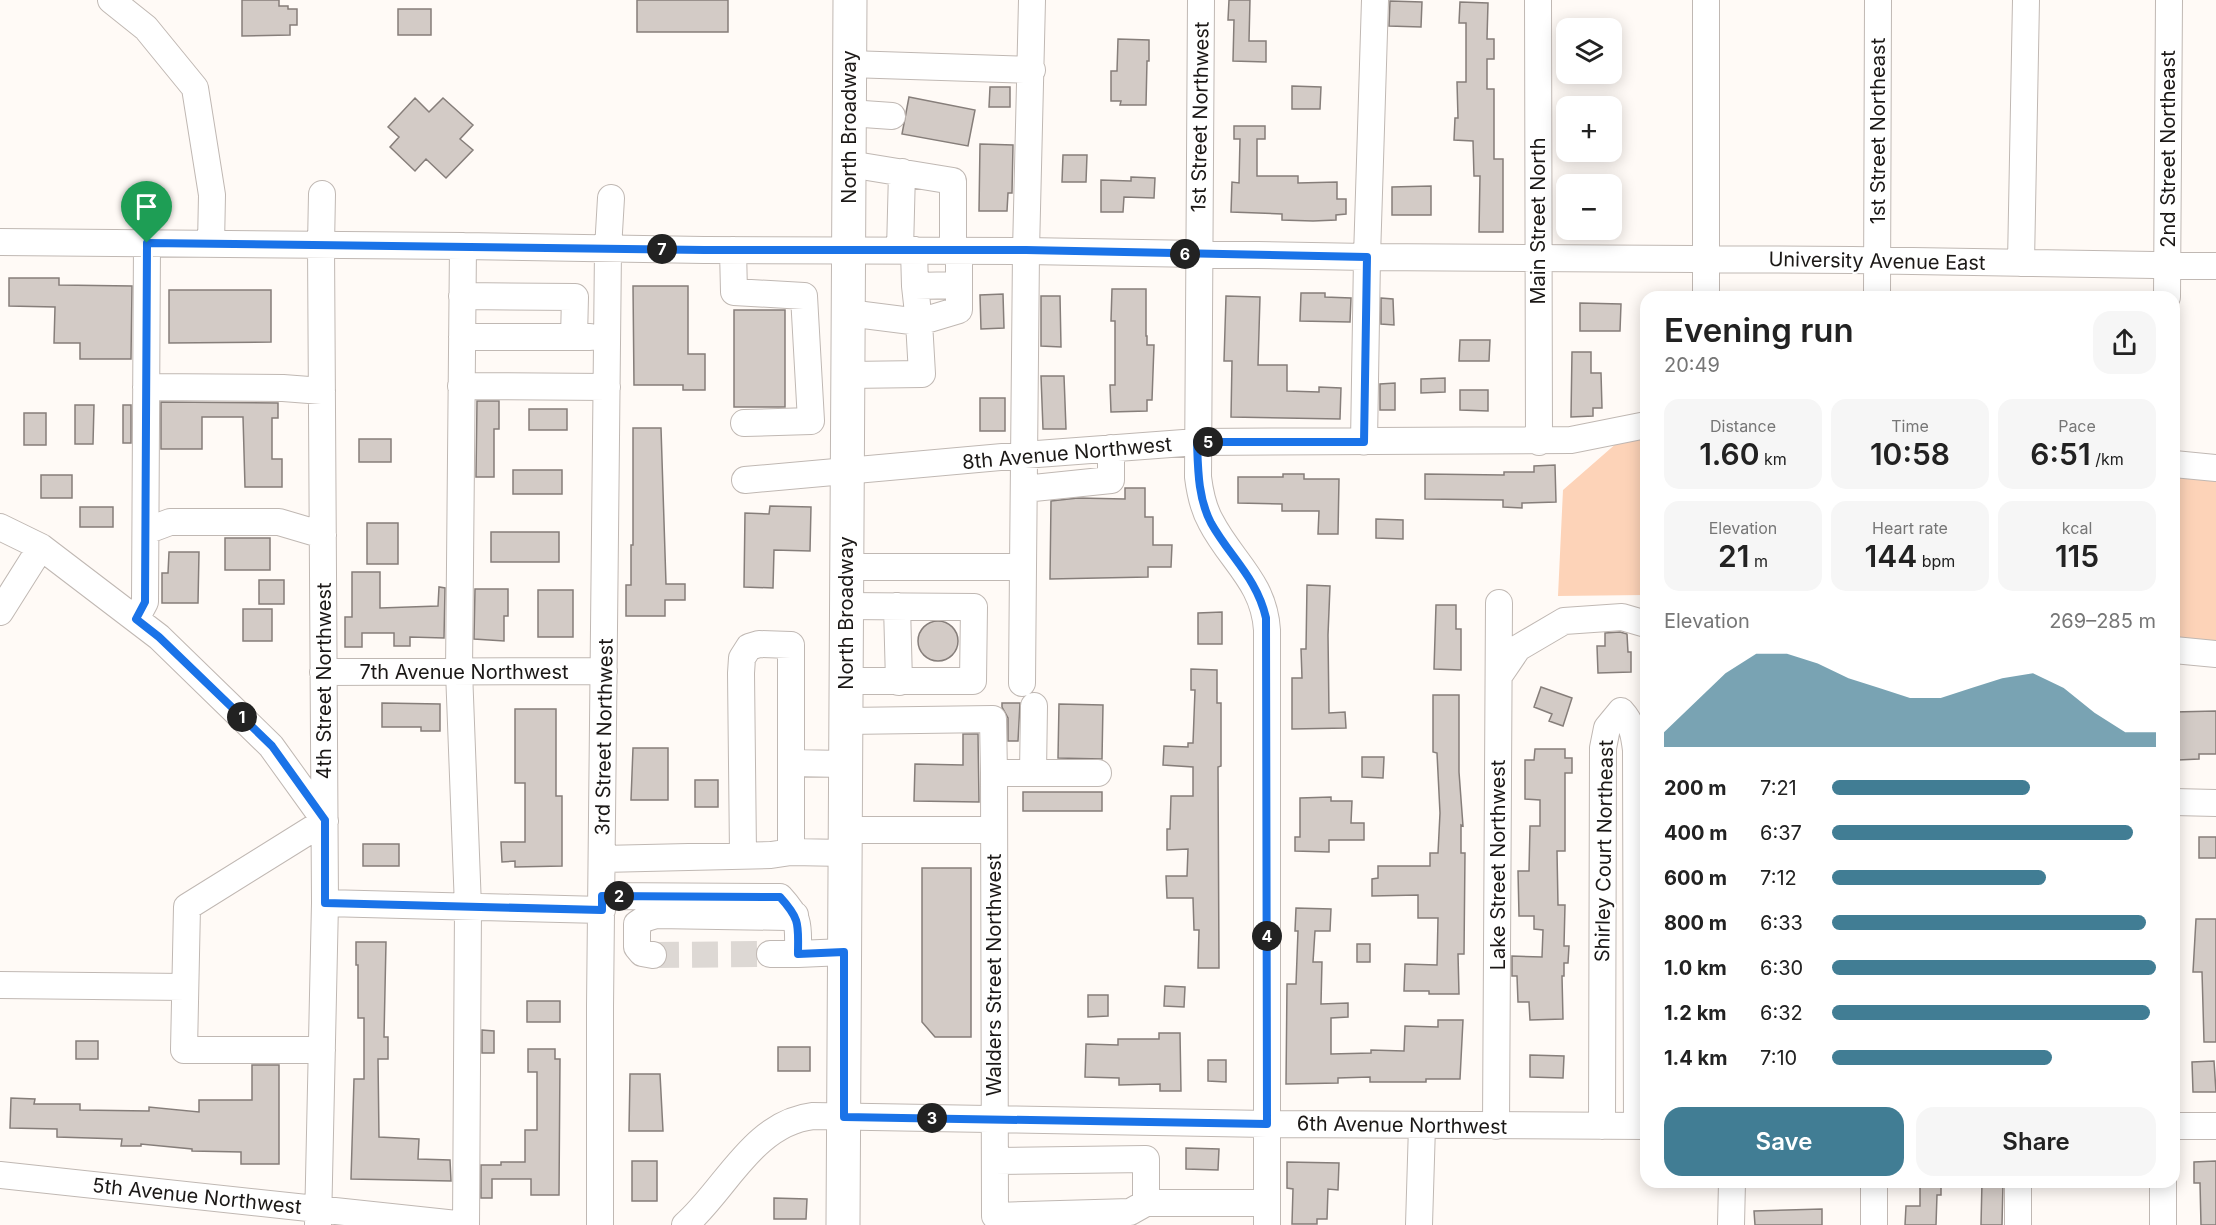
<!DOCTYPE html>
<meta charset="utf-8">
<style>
:root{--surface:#fff;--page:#f6f6f6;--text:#222;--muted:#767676;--accent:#417d94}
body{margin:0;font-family:Inter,sans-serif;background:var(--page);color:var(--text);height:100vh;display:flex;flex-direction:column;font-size:22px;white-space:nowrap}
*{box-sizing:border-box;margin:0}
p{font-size:20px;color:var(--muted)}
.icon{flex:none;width:33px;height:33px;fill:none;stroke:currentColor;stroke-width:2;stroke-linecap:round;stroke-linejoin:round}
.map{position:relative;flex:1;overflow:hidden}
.side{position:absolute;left:1640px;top:291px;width:540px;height:897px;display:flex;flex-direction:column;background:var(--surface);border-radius:18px;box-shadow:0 3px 15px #0003}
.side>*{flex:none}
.controls{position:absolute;left:1556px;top:18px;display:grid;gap:12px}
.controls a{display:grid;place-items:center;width:66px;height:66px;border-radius:12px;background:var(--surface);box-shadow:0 3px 15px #0003;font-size:30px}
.pin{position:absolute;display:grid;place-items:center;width:51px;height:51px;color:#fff;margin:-62px -26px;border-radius:50% 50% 50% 0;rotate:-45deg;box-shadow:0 0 6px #0007}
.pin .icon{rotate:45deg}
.km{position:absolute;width:30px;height:30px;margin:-15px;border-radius:50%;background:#222;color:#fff;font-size:16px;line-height:30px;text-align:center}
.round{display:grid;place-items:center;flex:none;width:63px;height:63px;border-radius:18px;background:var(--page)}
.headline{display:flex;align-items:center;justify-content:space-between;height:102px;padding:0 24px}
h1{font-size:33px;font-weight:600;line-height:45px}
.figures{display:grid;grid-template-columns:repeat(3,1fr);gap:9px;height:102px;padding:6px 24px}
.figures div{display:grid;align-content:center;border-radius:15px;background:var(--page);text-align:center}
.figures b{font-size:30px;font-weight:600}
.figures small{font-size:16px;font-weight:400}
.figures p{font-size:16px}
.chart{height:168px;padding:12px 24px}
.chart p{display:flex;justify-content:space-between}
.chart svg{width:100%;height:108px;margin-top:6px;fill:var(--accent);opacity:.7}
.action{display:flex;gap:12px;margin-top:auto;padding:12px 24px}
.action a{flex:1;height:69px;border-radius:18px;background:var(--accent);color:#fff;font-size:24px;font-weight:600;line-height:69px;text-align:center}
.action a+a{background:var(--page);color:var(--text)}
ul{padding:0 24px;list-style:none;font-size:20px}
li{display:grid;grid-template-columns:96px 72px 1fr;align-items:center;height:45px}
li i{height:15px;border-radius:8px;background:var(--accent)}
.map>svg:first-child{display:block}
.green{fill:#fdd3b8}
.building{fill:#d3cbc6;stroke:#867e7a;stroke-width:1.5}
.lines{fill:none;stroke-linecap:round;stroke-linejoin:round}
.minor-tunnel{stroke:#ddd8d4;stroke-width:26;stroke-dasharray:26 13;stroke-linecap:butt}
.minor-casing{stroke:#c0b8b3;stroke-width:28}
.major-casing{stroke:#c0b8b3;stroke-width:35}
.minor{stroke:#fff;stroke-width:26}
.major{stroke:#fff;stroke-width:33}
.route-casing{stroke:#fff;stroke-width:12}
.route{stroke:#1a73e8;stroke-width:8}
.labels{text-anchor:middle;stroke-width:4.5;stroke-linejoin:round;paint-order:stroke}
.street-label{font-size:20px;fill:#1b1816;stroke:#fff}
</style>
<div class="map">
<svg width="2216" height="1225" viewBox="0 0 2216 1225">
<rect width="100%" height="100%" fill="#fffaf6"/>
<path class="green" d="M1645,426V595L1558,596L1563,490L1634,428Z
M2174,464L2216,468V652L2174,650Z"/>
<path class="building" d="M242,0H279V6H288V9H297V25H290V35L242,36Z
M637,0H728V32H637Z
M1229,0H1250L1249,41H1266V62L1233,61L1234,20H1228Z
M1390,1L1422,2L1421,27L1389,26Z
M1460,2L1488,3L1487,39H1494V59H1487V89H1494V159H1503V232H1479L1480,176H1474L1473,141L1454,140L1455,118H1458L1457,82H1466V23H1459Z
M398,9H431V35H398Z
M1118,39L1149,40V61H1147L1146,105H1120L1121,101H1111V71H1117Z
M1292,86L1321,87L1320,109H1292Z
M990,87H1010V107H989Z
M909,97L975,110L968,146L902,134Z
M415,98L429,112L443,98L473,125L460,139L473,150L446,178L426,159L415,171L390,147L399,137L388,127Z
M1234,126H1265V139H1257V176H1298V183L1337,182V199H1346V214L1336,215V220L1313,221L1282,220V214L1231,212L1232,182L1239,183L1240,139H1234Z
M980,144L1013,145L1012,193H1008L1007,211H979Z
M1063,155H1087L1086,182H1062Z
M1131,177L1155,178L1154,198L1124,197L1123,212H1101V180L1131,181Z
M1431,186V215H1392V187Z
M9,278H59V285L132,286L131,359H80V343H54L55,307L9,306Z
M633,286H688V354H705V390H683V385H634Z
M1112,289H1146V336H1147V345H1154L1152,400H1147V411L1111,412L1110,385H1115V321H1111Z
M169,290H271V342L169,343Z
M1301,293H1325V297L1351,298L1350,322L1300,321Z
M1003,294L1004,328L981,329L980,295Z
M1041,296H1060L1061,347L1041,346Z
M1226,296L1260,297L1258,365H1287V391L1319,392V387L1341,388L1340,419L1231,417L1232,361H1224Z
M1381,298L1393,299L1394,325L1381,324Z
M1580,303L1621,304L1620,331H1580Z
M734,310H785V407H734Z
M1460,340H1490L1489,361H1459Z
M1572,352H1591V373H1601L1602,408H1593V416L1571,417Z
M1041,376H1064L1066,429H1043Z
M1445,378V392L1421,393V379Z
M1395,383V410H1380V384Z
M1460,390H1488V411L1460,410Z
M980,398H1005V431H980Z
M477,401H499V429H494V477H476Z
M161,402L278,403V418H272V459H282V487H245L243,417H202V449H161Z
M75,405H94L93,444H75Z
M123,405H131V443H123Z
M529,409H567V430H529Z
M24,413H46V445H24Z
M633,428H661L666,584H685V600H665V616H626V585H631V545H633Z
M359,439H391V462H359Z
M1555,465L1556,502L1522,503V508L1503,507V500L1425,499V474L1504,475V472H1534V466Z
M513,470H562V494H513Z
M1283,474H1304V479H1339L1338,534H1318L1319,511H1282V504L1238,503V477H1283Z
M41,475H72V498H41Z
M1125,488H1145V517H1153V545H1172L1171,567H1148V577L1050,579L1051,501L1078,498L1125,499Z
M770,506L811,507L810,551L774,550L773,588L744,587L745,513L769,514Z
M80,507H113V527H80Z
M1376,519L1403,520V539L1376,538Z
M367,523H398V564H367Z
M491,532H559V562H491Z
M225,538H270V570H225Z
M169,552H199L198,603H162V573H168Z
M352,572H380V608L438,606L439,587L445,588L444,638L410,637V646H394V633H362V647H345V617H352Z
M259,580H284V604H259Z
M1307,585L1330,586L1328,635L1329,713L1345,712L1346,728L1292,729V678H1302L1301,649H1306Z
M475,589H508V616H504V641L474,639Z
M538,590H573V637H538Z
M1436,605H1456V629H1461V670L1434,669Z
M243,609H272V641H243Z
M1222,612V644H1198V613Z
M918 641a20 20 0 1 1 40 0a20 20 0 1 1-40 0Z
M1620,632L1627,634L1628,652H1631V672L1598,673L1597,646H1605V633Z
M1191,669L1217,670V703H1221V766L1218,767L1219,968H1198L1199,930H1194L1193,898H1167L1166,876H1187L1188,849L1167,850V829H1170L1171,796H1193V767L1163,765L1164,746L1188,747V743H1193L1195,690H1191Z
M1541,687L1572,698L1563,726L1549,721L1552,714L1534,707Z
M1433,695H1459V772L1463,826L1461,825V853H1465L1464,954H1458L1459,994H1429V991H1404L1405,964L1437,965L1438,918H1418V895L1372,896V879L1378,878V866H1430V853H1438L1440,813L1437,753L1433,752Z
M382,703L440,704V731H421V727H382Z
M1002,703H1020L1018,741H1008V718L1002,707Z
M1059,704L1103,705L1102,759L1058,758Z
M515,709H556V796H562V866L515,867V861L502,862L501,842H525V783H515Z
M2216,711V754H2199V759L2178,760V742H2174V712Z
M963,734H978L979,802L914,801L915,764L963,765Z
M633,748H668V800H631Z
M1535,749H1565V758H1572V773H1565V851H1557L1558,905H1565L1564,946H1569L1568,963H1564V976H1562L1563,1019L1530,1020L1529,1002H1518L1517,976H1512V956L1542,957L1543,930L1534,929V916H1519L1518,871H1529L1530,826H1540V800L1525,799V760H1534Z
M1362,757H1384L1383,778L1362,777Z
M695,780H718V807H695Z
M1023,792H1102V811H1023Z
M1331,797V801H1352L1351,823H1364V840H1329V852L1295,851V837H1300V798Z
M2199,837H2216V858H2199Z
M363,844H399V866H363Z
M922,868H971V1037H935L922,1022Z
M1296,908L1331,909L1330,931H1315L1313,962H1322L1321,1004L1348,1003V1017L1331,1018V1054L1371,1053V1050L1404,1051L1405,1026L1438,1027V1020H1463L1460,1079H1426V1082H1370V1077L1338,1078V1083L1286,1084L1287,984H1296L1298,931H1295Z
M2196,919H2216V1042H2204L2202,972H2193Z
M356,942H386L384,1037H388V1059H378L379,1137L419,1139L418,1159L450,1160L451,1181L351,1179L354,1079H364V1018H358V965H356Z
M1357,944H1370V962H1357Z
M1165,986L1185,987L1184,1007L1164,1006Z
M1088,995H1108V1016L1088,1017Z
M527,1001H560V1022H527Z
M482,1030L494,1031V1053H482Z
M1159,1033H1180L1181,1091H1160V1084L1119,1085V1078L1085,1077L1086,1044L1118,1045V1039H1159Z
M76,1041H98V1059H76Z
M778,1047H810V1071H778Z
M528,1049H555V1059H560L559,1195H531V1179H492V1198H481V1165H501V1162H525V1130H537V1072H528Z
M1530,1055L1564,1056L1563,1078L1530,1077Z
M1208,1060H1226V1082L1208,1081Z
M2214,1061L2216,1092H2193L2192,1062Z
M252,1065H279V1164H241V1152L192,1151V1149L141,1144V1146H121L122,1139L57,1137V1129L10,1128L11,1098L35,1099L34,1104H80V1110L149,1111V1107L199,1112V1100H252Z
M630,1074H660L663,1131H629Z
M1186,1148L1219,1149L1218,1170L1186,1169Z
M632,1161H657V1201H632Z
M2216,1161V1225H2201L2200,1183H2194V1162Z
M1287,1162L1339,1163L1338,1190L1328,1189L1327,1219H1317V1224H1292L1293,1189L1287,1188Z
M1920,1182H1941V1195H1937L1936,1225H1905L1906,1206H1920Z
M1982,1182H2003L2002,1225H1981Z
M774,1198L807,1199L806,1219H774Z
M1822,1209V1225H1755L1754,1211Z"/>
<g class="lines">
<path class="minor-tunnel" d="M653,955L770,954"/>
<defs>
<path id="minor" d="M111,0L146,28L195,88L212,195L211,244
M1201,0L1198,477C1200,493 1203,508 1211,522C1231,561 1264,582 1267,630V1225
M1538,0L1539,442
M1706,0V297
M849,64L1032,70
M849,113L892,116
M849,164L953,181V251
M0,242L463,246L704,250L1026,251L1367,257L1852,260L2216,266
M463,246L459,671L468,907L466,1225
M733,250L734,292L804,296L811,421L744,423
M900,250L902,172
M2021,263L2026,0
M915,286L959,285
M462,296L575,297L574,337
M1877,297L1878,0
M2167,297L2169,0
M848,313L919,322L915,286L914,250
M462,337H590
M848,375L922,374L919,322L959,310V251
M461,386L607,387
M146,387L283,388L322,391
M1364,442L1367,257L1375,0
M2174,464L2216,468
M745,480L1024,455L1197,442L1571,440L1646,425
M1024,489L1111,480V448
M0,527L41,547L159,637L271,746L325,821L187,907L184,1050H322
M146,531L170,522H279L323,535
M846,567H1023L1022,683
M1023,567L1026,251L1032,0
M897,606L899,682
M0,612L41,547
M136,619L145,602L147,243
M2174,650L2216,654
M323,672L604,671
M1499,676L1518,648L1564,621L1622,617L1646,624
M846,681H973L974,607L846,606
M846,721L993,719L994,773H1098
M994,773L995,1216L1130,1212L1146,1203H1267
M1033,773L1034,706
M2174,802L2216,803
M845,830H994
M791,852V763L845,764
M743,854L741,673L742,658L749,647L759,644L791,645V763
M602,859L771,855L791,852L845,853
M602,896L780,897C801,920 798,925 798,954L844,952
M325,903L602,910
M770,954H798
M653,955L642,953L637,947V924L646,918L656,915L787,917L795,915
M0,985L185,987
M1496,1126L1499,603
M1602,1126L1603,748L1607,728L1621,711C1632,723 1634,734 1636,750L1637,1126
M2174,1126H2216
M995,1161L1146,1159V1203
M0,1175L466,1225
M2018,1182V1225
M2163,1182V1225
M318,1225L325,903L321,245L322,194
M600,1225V1007L608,249L611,198
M685,1225C726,1189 753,1123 813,1116L1267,1124L1646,1126
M1419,1225L1422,1126
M1731,1225L1732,1182
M1874,1225V1182"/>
<path id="major" d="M843,1225L850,0"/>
</defs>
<use href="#minor" class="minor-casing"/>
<use href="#major" class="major-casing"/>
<use href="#minor" class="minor"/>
<use href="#major" class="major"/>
</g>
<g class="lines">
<defs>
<path id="route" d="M147,243L704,250H1026L1367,257L1364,442H1197C1198,470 1198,498 1211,523C1230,557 1257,578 1266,618L1267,1124L844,1117V952L798,954C798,925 801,920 780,897L602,896V910L325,903V820L272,746L159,637L136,619L145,602Z"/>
</defs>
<use href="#route" class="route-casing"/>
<use href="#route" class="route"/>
</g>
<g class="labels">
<g class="street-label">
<text transform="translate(1200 117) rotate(-89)" y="7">1st Street Northwest</text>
<text transform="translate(849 127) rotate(-90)" y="7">North Broadway</text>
<text transform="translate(1878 131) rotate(-90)" y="7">1st Street Northeast</text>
<text transform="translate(2168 149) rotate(-90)" y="7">2nd Street Northeast</text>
<text transform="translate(1538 221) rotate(-90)" y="7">Main Street North</text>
<text transform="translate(1877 261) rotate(1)" y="7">University Avenue East</text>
<text transform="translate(1067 453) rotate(-5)" y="7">8th Avenue Northwest</text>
<text transform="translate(846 613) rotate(-90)" y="7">North Broadway</text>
<text x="464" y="679">7th Avenue Northwest</text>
<text transform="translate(324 681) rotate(-90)" y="7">4th Street Northwest</text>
<text transform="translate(604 737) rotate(-89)" y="7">3rd Street Northwest</text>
<text transform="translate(1604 851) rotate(-89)" y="7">Shirley Court Northeast</text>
<text transform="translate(1498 865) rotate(-90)" y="7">Lake Street Northwest</text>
<text transform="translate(994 975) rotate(-90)" y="7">Walders Street Northwest</text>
<text transform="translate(1402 1125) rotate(1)" y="7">6th Avenue Northwest</text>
<text transform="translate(197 1196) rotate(6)" y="7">5th Avenue Northwest</text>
</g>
</g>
</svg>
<div class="controls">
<a><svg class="icon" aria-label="layers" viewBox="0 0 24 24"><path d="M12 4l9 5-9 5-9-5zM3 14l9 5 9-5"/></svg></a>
<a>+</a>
<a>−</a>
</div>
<div class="pin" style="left:147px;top:243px;background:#1e9e55"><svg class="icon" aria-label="arrive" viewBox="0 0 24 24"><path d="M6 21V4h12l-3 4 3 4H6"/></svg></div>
<b class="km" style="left:242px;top:717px">1</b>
<b class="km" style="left:619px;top:896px">2</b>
<b class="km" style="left:932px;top:1118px">3</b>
<b class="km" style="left:1267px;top:936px">4</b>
<b class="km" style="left:1208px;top:442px">5</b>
<b class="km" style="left:1185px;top:254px">6</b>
<b class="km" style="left:662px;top:249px">7</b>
<section class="side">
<div class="headline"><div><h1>Evening run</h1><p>20:49</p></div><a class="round"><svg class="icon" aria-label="share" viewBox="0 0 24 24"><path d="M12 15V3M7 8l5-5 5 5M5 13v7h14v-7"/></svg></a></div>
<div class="figures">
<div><p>Distance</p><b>1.60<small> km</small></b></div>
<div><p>Time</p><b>10:58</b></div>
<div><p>Pace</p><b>6:51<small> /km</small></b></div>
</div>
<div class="figures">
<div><p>Elevation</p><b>21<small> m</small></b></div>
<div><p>Heart rate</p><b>144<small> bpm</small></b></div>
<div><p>kcal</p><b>115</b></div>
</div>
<div class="chart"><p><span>Elevation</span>269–285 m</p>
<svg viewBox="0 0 160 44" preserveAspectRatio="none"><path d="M0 44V38L10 26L20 14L30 6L40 6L50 10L60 16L70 20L80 24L90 24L100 20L110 16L120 14L130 20L140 30L150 38L160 38V44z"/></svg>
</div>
<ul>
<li><b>200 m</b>7:21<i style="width:61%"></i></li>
<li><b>400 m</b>6:37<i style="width:93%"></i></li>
<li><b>600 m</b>7:12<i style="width:66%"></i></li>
<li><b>800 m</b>6:33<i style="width:97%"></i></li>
<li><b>1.0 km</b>6:30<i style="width:100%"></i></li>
<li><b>1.2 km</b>6:32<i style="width:98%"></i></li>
<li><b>1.4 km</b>7:10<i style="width:68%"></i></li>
</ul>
<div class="action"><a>Save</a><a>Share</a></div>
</section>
</div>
